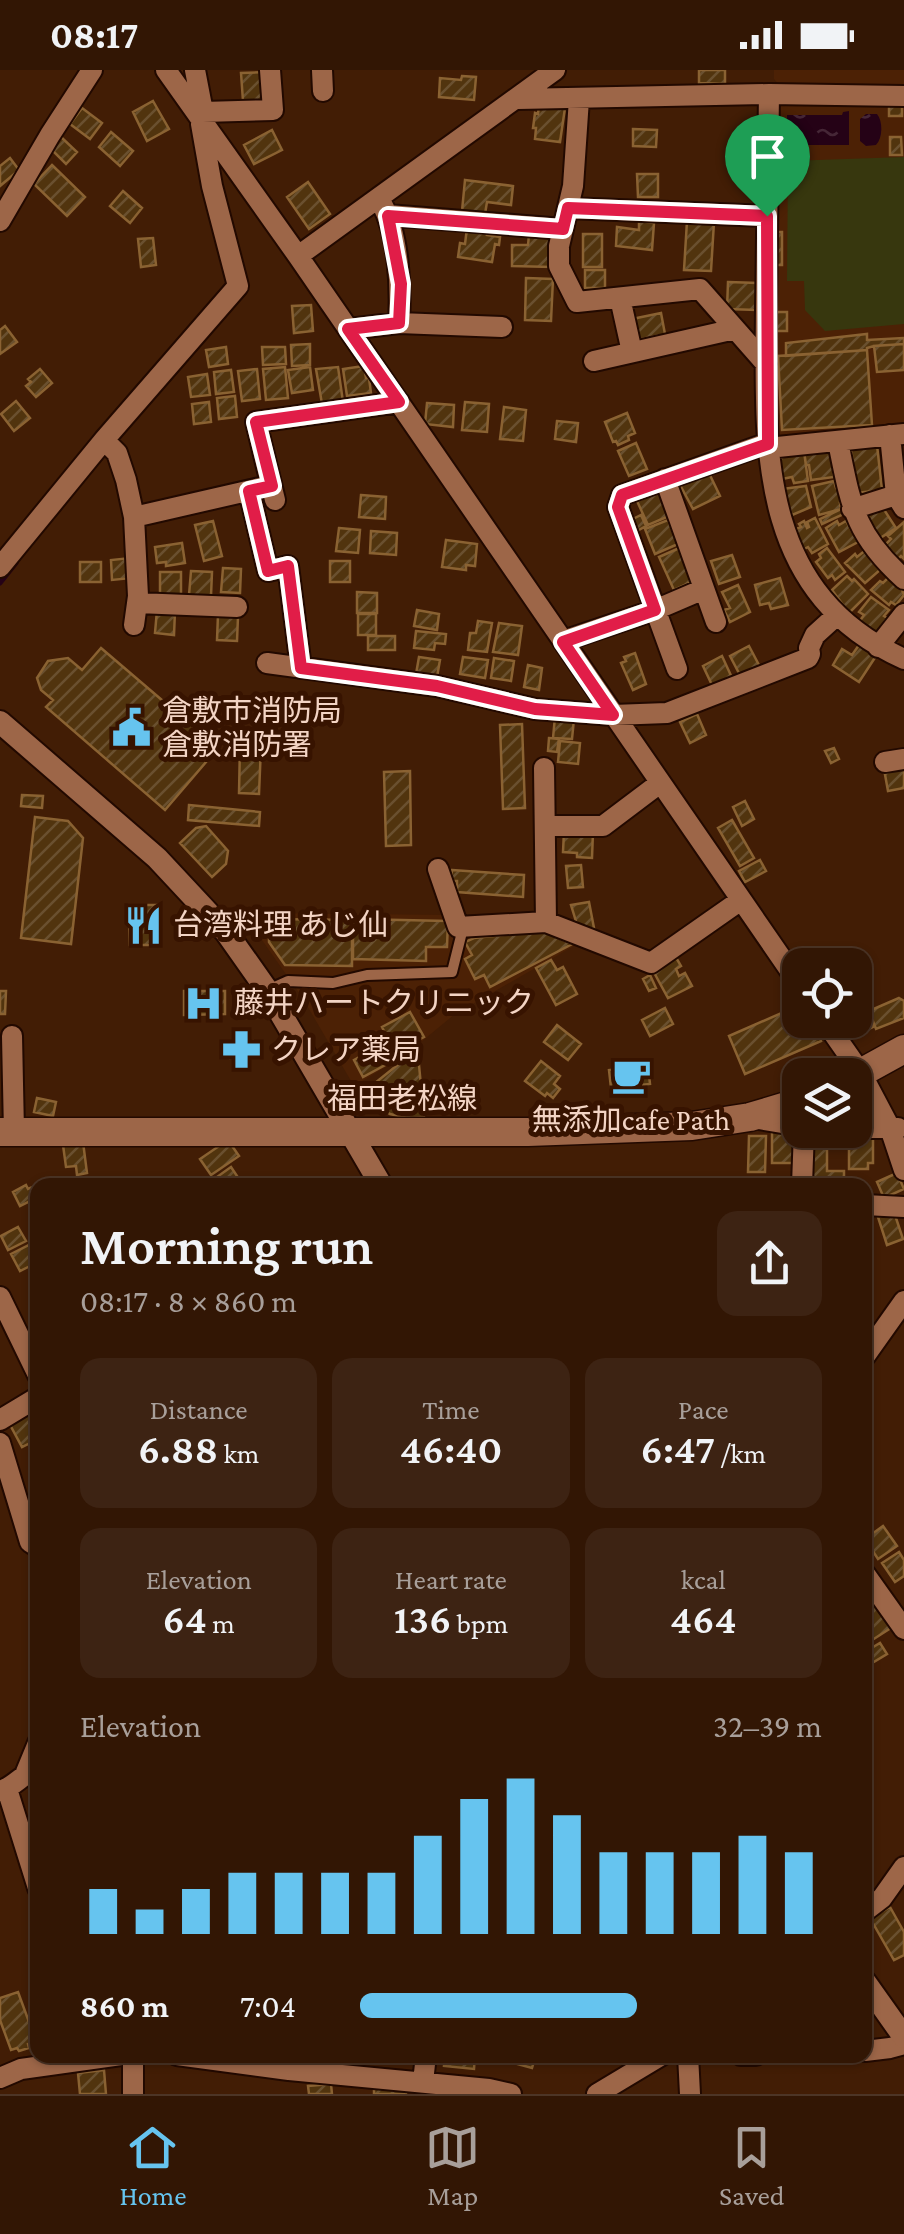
<!DOCTYPE html>
<meta charset="utf-8">
<style>
:root{--surface:#321604;--page:#3d2313;--text:#f1f3f6;--muted:#a89f9a;--line:#4d3526;--accent:#66c4ef}
body{margin:0;font-family:"Crimson Pro","Noto Sans JP",serif;background:var(--page);color:var(--text);height:100vh;display:flex;flex-direction:column;font-size:38px;white-space:nowrap}
*{box-sizing:border-box;margin:0}
p{font-size:32px;color:var(--muted)}
.icon{flex:none;width:55px;height:55px;fill:none;stroke:currentColor;stroke-width:2;stroke-linecap:round;stroke-linejoin:round}
.map{position:relative;flex:1;overflow:hidden}
.side{position:absolute;left:30px;top:1108px;width:842px;height:885px;display:flex;flex-direction:column;background:var(--surface);border-radius:20px;box-shadow:0 2px 8px #0004,0 0 0 2px var(--line)}
.side>*{flex:none}
.buttons{position:absolute;left:782px;top:878px;display:grid;gap:20px}
.buttons a{display:grid;place-items:center;width:90px;height:90px;border-radius:20px;background:var(--surface);box-shadow:0 2px 8px #0004,0 0 0 2px var(--line);font-size:50px}
.pin{position:absolute;display:grid;place-items:center;width:85px;height:85px;color:#fff;margin:-102px -42px;border-radius:50% 50% 50% 0;rotate:-45deg;box-shadow:0 0 10px #0007}
.pin .icon{rotate:45deg}
.round{display:grid;place-items:center;flex:none;width:105px;height:105px;border-radius:20px;background:var(--page)}
.overview{display:flex;align-items:center;justify-content:space-between;height:170px;padding:0 50px}
h1{font-size:55px;font-weight:600;line-height:75px}
.stats{display:grid;grid-template-columns:repeat(3,1fr);gap:15px;height:170px;padding:10px 50px}
.stats div{display:grid;align-content:center;border-radius:20px;background:var(--page);text-align:center}
.stats b{font-size:42px;font-weight:600}
.stats small{font-size:28px;font-weight:400}
.stats p{font-size:28px}
.chart{height:280px;padding:20px 50px}
.chart p{display:flex;justify-content:space-between}
.chart svg{width:100%;height:180px;margin-top:10px;stroke:var(--accent);stroke-width:6}
ul{padding:0 50px;list-style:none;font-size:32px}
li{display:grid;grid-template-columns:160px 120px 1fr;align-items:center;height:75px}
li i{height:25px;border-radius:12px;background:var(--accent)}
.status{display:flex;justify-content:space-between;align-items:center;height:70px;padding:0 50px;background:var(--surface);direction:ltr}
.status svg{height:28px;fill:currentColor}
.tabs{display:flex;justify-content:space-around;align-items:center;height:140px;border-top:2px solid var(--line);background:var(--surface);font-size:28px;color:var(--muted)}
.tabs a{display:grid;justify-items:center;gap:5px}
.tabs .selected{color:var(--accent)}
.map>svg:first-child{display:block}
.built{fill:#4c2105}
.park{fill:#37370e}
.water{fill:url(#water-ripples)}
.lines{fill:none;stroke-linecap:round;stroke-linejoin:round}
.stream{stroke:#250216;stroke-width:5}
.building{fill:url(#building-hatch);stroke:#8a6232;stroke-width:2.5}
.service-casing{stroke:#220900;stroke-width:14}
.minor-casing{stroke:#220900;stroke-width:24}
.tertiary-casing{stroke:#220900;stroke-width:26}
.secondary-casing{stroke:#220900;stroke-width:31}
.service{stroke:#9d6648;stroke-width:10}
.minor{stroke:#9d6648;stroke-width:20}
.tertiary{stroke:#9d6648;stroke-width:22}
.secondary{stroke:#9d6648;stroke-width:28}
.route-casing{stroke:#fff;stroke-width:20}
.route{stroke:#e11d48;stroke-width:12}
.labels{text-anchor:middle;stroke-width:10;stroke-linejoin:round;paint-order:stroke}
.poi-label{font-size:30px;fill:#f3d4c4;stroke:#371300;text-anchor:start}
.street-label{font-size:30px;fill:#f3d4c4;stroke:#371300}
</style>
<div class="status"><b>08:17</b><svg viewBox="0 0 49 12"><path d="M0 12V9h3v3zM5 12V6h3v6zM10 12V3h3v9zM15 12V0h3v12zM26 1h20v11H26zM47 4h2v5h-2z"/></svg></div>
<div class="map">
<svg width="904" height="2024" viewBox="0 0 904 2024">
<defs>
<pattern id="water-ripples" width="26" height="14" patternUnits="userSpaceOnUse" patternTransform="scale(2.5)"><rect width="26" height="14" fill="#250216"/><path d="M2 4q2-2 4 0t4 0M15 11q2-2 4 0t4 0" fill="none" stroke="#452636"/></pattern>
<pattern id="building-hatch" width="6" height="6" patternUnits="userSpaceOnUse" patternTransform="scale(2.5)"><rect width="6" height="6" fill="#51340e"/><path d="M-1 1l2-2M0 6l6-6M5 7l2-2" fill="none" stroke="#6a502f"/></pattern>
</defs>
<rect width="100%" height="100%" fill="#421d05"/>
<path class="built" d="M774,0H904V17H781L774,9Z
M782,33L904,34V357L777,370L772,365L774,40Z
M243,843L451,845L546,859L579,873L455,944L404,986L354,1016L302,927Z"/>
<path class="park" d="M904,87V254L825,261L805,240L804,211H787L788,91Z"/>
<path class="water" d="M849,41V75H787V45H842L843,42Z
M866,44H877C883,51 883,68 876,75L866,76L860,71V49Z"/>
<g class="lines">
<path class="stream" d="M0,513L16,493"/>
</g>
<path class="building" d="M699,0H725V14L699,13Z
M266,2L268,30L243,31L241,3Z
M462,6L476,7L474,30L439,27L440,8L461,10Z
M153,31L169,59L147,71L133,42Z
M539,34L565,38L560,72L535,69L536,58H533L535,43L538,44Z
M889,35H902V46H889Z
M82,38L102,53L90,69L70,54Z
M776,50H783V71H776Z
M633,59L657,60L656,77L633,76Z
M272,60L282,80L254,94L244,75Z
M111,62L133,81L120,96L99,77Z
M61,67L77,82L66,94L50,78Z
M890,67H901L902,85H890Z
M10,88L19,100L0,116V96Z
M52,95L85,127L67,146L34,114Z
M775,100H785V127H775Z
M637,104H658V127H638Z
M465,110L513,116L511,135L487,132L485,144L462,141Z
M308,112L330,144L309,159L287,127Z
M123,121L142,138L130,153L110,136Z
M639,151L654,153L652,180L616,176L617,157L639,160Z
M687,151L714,152L711,201L684,200Z
M467,158L488,161L487,165L500,167L499,175L495,174L492,192L458,187L460,173L465,174Z
M775,162H782V195H775Z
M583,164H602V197H583Z
M529,165L553,166L552,197L512,196V175H528Z
M153,168L156,195L141,197L138,169Z
M585,200H605V218H585Z
M526,208L553,209L551,251L525,250Z
M728,212L758,213L757,240L727,239Z
M311,235L313,261L294,263L292,236Z
M775,242H787V261H776Z
M661,243L665,264L637,270L632,249Z
M5,256L17,272L0,284V260Z
M867,264V270L904,268V274L874,276L867,278V280L786,286V273Z
M310,274V295L292,296L291,275Z
M904,274V300L877,302L874,276Z
M226,277L228,294L209,297L206,280Z
M262,277H285L286,294L263,295Z
M867,280L872,355L782,360L778,286Z
M364,296L366,308H369L371,323L347,326L343,299Z
M285,297L288,328L266,330L263,299Z
M310,297L313,320L292,323L288,300Z
M338,297L343,332L322,334L316,299Z
M40,299L52,313L36,327L26,316L31,312L28,309Z
M257,299L260,329L242,331L238,301Z
M231,300L234,322L216,324L214,302Z
M207,304L210,325L191,327L188,307Z
M235,326L237,347L219,349L217,328Z
M16,331L30,348L14,361L1,344Z
M209,332L211,352L194,354L192,334Z
M465,332L489,334L487,362L462,360Z
M427,333L454,335L453,357L425,354Z
M504,337L526,340L523,371L500,369Z
M627,343L635,363L628,366L629,370L618,375L616,371L613,372L605,352Z
M557,351L578,353L576,372L555,369Z
M636,373L647,399L629,406L618,381Z
M877,375L882,420L856,423L851,377Z
M831,379L834,407L811,410L809,395H806L804,381Z
M804,381L808,411L794,413L792,407L782,409L779,389L791,382Z
M707,399L720,426L693,439L679,413Z
M834,411L836,418L839,417L843,433H840L841,439L819,445L812,416Z
M806,416L811,437L792,445L782,419Z
M663,420L674,444L648,455L637,431Z
M361,425L386,427L385,449L359,447Z
M881,435L896,458L877,470L864,451L869,447L867,444Z
M843,438L846,443L822,454L820,449Z
M641,445L646,456L637,461L631,450Z
M815,448L828,474L812,483L808,477L800,481L794,460L801,457L799,454L804,451L807,458L809,457L807,452Z
M668,450L678,474L655,484L645,459Z
M213,451L222,486L204,491L195,455Z
M837,451L839,455L846,451L858,472L839,482L826,458Z
M904,452V489L901,486L896,491L883,477L891,469L888,466Z
M339,458L360,460L358,483L336,481Z
M371,461L397,463L396,485L370,483Z
M446,470L477,474L475,496L466,495V500L442,497Z
M182,473L185,493L166,496V492L157,493L155,477Z
M684,476L698,509L674,520L659,487Z
M827,478L845,502L835,510L832,505L828,508L816,492L821,488L819,484Z
M867,479L875,489L872,491L880,500L865,513L845,493L855,484L857,487Z
M732,485L740,507L719,514L711,491Z
M130,488L132,508L112,510L111,490Z
M330,491H350V512H330Z
M80,492H101V512H80Z
M223,498L241,499L240,523L221,522Z
M191,501L212,502L211,526L189,525Z
M160,502H181V525H160Z
M847,506L852,511L854,509L868,524L849,543L832,520Z
M890,506L904,517L902,520L904,525L896,535L891,532L889,535L871,520L880,511L883,513Z
M780,508L788,535L771,539L769,533L760,535L755,515Z
M738,515L750,542L730,552L724,540L730,538L722,522Z
M357,522L377,523V543H357Z
M871,527L889,540L884,546L887,548L880,558L883,560L877,566L859,552L864,545L859,542Z
M157,540L175,541L174,565L155,563Z
M417,540L439,544L437,560L414,556Z
M358,544H376V565H358Z
M218,545L238,547L237,571L217,570Z
M478,551L492,553L487,582L468,580L470,563H476Z
M499,553L522,556L518,585L493,582Z
M416,561L446,564L445,574L435,573L434,580L414,578Z
M368,566H395V580H368Z
M859,575L876,586L859,612L833,595L842,579L852,585Z
M749,576L760,597L741,607L730,586Z
M101,578L218,678L165,740L46,637L53,630L41,620L37,608L48,591L68,588L82,600Z
M635,583L646,614L633,620L621,593L626,591L624,587Z
M722,586L733,610L718,618L716,613L712,615L703,596Z
M419,587L440,590L437,607L416,604Z
M463,587L488,590L485,608L460,604Z
M494,588L514,591L511,611L491,608Z
M528,595L542,598L539,620L524,617Z
M697,644L706,665L690,673L680,652Z
M555,647L574,649L572,669L553,668Z
M522,654L525,738L503,739L500,655Z
M549,668L559,669L557,682L548,681Z
M560,671L580,673L578,694L558,692Z
M240,675L261,676L259,724L239,723Z
M834,678L839,689L831,693L825,681Z
M904,695V718L888,721L884,699Z
M410,701L411,775L386,776L384,702Z
M22,725L43,726L42,738L21,736Z
M745,731L754,749L742,756L733,737Z
M189,735L260,742L259,756L188,750Z
M35,747L68,751L83,768L71,874L21,868Z
M732,750L754,788L740,796L718,758Z
M206,756L228,781L226,794L212,807L180,773L196,758Z
M564,761L593,762L592,788L577,787V783L563,782Z
M760,790L766,801L745,812L739,801Z
M581,795L583,817L568,818L566,796Z
M452,800L524,805L523,827L457,822V811H451Z
M589,832L594,858L579,861L571,835Z
M129,835H157L158,875H130Z
M269,849L352,850V896L285,895L269,872Z
M353,849L448,851L447,877H426V891L353,889Z
M543,861L572,874L490,917L484,905L475,909L465,889L472,885L465,872L474,868Z
M674,884L681,896L676,899L679,906L685,903L692,916L668,928L651,897Z
M551,890L557,900L563,897L577,924L556,935L536,898Z
M650,905L656,918L649,921L643,909Z
M0,921H6L5,944H0Z
M184,921H225V944L184,945Z
M899,928L904,931V948L876,959L869,941Z
M800,935V950H812L821,971L745,1004L729,966Z
M665,938L673,954L650,966L642,950Z
M865,941L873,957L865,961L857,945Z
M410,942L424,967L395,982L382,957Z
M557,955L581,974L568,990L544,972Z
M253,971L255,987L230,988L229,973Z
M378,977L387,994L363,1007L354,990Z
M405,989L419,995L424,1047L408,1048L390,1044L372,1033L365,1021Z
M541,991L560,1006L554,1014L560,1019L553,1028L547,1023L545,1026L525,1011Z
M648,996L650,1014L611,1018L609,1000Z
M37,1028L56,1032L53,1046L34,1042Z
M772,1059H795L796,1093H772Z
M749,1066H766L765,1102H748Z
M849,1068H873V1093H868V1099H849Z
M228,1070L239,1086L211,1105L200,1089Z
M83,1072L87,1103L77,1105L76,1096L66,1097L63,1075Z
M811,1076H827V1101H844V1115H810Z
M231,1097L243,1115H212L210,1112Z
M897,1103L904,1119L884,1128L877,1112Z
M26,1115L28,1119L35,1116L38,1127L20,1136L13,1122Z
M894,1142L903,1169L887,1175L878,1147Z
M18,1157L26,1171L8,1180L1,1166Z
M29,1175L38,1192L20,1201L11,1184Z
M36,1336L38,1369L22,1377L8,1351Z
M883,1456L897,1476L878,1489L865,1469Z
M899,1482L904,1490V1506L895,1512L882,1493Z
M876,1536L891,1558L869,1572L865,1565V1539L868,1541Z
M880,1573L887,1584L872,1593L865,1582Z
M890,1837L904,1862V1885L894,1890L870,1848Z
M18,1922L36,1971L28,1974L29,1978L19,1981L17,1978L11,1980L0,1950V1928Z
M445,1985H475L474,1999L444,1996Z
M508,1985H536L532,1998L506,1991Z
M104,2000L106,2024H80L78,2003Z
M331,2014L332,2024H309L308,2016Z
M374,2015L406,2016V2024H374Z"/>
<g class="lines">
<defs>
<path id="service" d="M268,920L288,911L333,913L367,905L452,902L463,858"/>
<path id="minor" d="M166,0L298,186L800,915
M195,0L204,47
M322,0L323,21
M769,24C768,96 767,167 766,238C765,376 756,522 904,589
M518,29L769,24L904,26
M579,29L573,116L559,176V196L577,232L700,219L766,294
M203,42L273,40L270,0
M382,134C399,166 401,217 399,253
M568,138L767,146
M388,145L563,159
M0,151L50,65L92,0
M298,186L555,0
M620,228L632,282
M349,259L399,253L502,257
M594,291L735,259
M890,365L896,425L904,438
M104,370L117,383L126,410L134,447L138,526L134,555
M838,372C851,435 854,464 904,509
M768,378L904,364
M665,409L716,552
M249,421L268,501L288,496L301,598
M275,430L256,352L399,332
M852,439L896,425
M134,447L260,418
M0,497L104,370L238,216L212,116L201,54
M137,533L237,537
M563,571L655,540L704,519
M878,577L904,544
M267,593L437,616L535,639L613,645L667,643L808,588L810,584L809,578L815,565L837,545
M677,599L618,437L622,425L768,373
M885,692L904,689
M544,698L546,852
M545,756H603L660,713
M438,799L458,857L546,852L651,893L741,830
M824,950L861,1003L890,1058L904,1100
M12,966L14,1062
M753,1048L800,1056
M855,1058H898
M802,1115L804,1060
M865,1135L904,1137
M0,1227L38,1305
M865,1286L904,1231
M0,1350L38,1327
M0,1373L30,1472L38,1477
M865,1504L904,1559
M26,1702L38,1673
M7,1719L38,1818
M0,1721C14,1717 22,1704 38,1698
M865,1841L882,1828L904,1797
M865,1981L890,1978L904,1974
M133,1985V2024
M177,1985L289,2000L489,2019L511,2024
M688,1985L690,2024
M741,1985H756
M0,2008L21,1999L121,1985
M423,2012L426,1985
M597,2024L662,1985"/>
<path id="tertiary" d="M0,652L157,788L226,862L267,920L381,1115
M865,1912L904,1967"/>
<path id="secondary" d="M855,1006L904,979
M0,1062H528L692,1056L750,1047L800,1032"/>
</defs>
<use href="#service" class="service-casing"/>
<use href="#minor" class="minor-casing"/>
<use href="#tertiary" class="tertiary-casing"/>
<use href="#secondary" class="secondary-casing"/>
<use href="#service" class="service"/>
<use href="#minor" class="minor"/>
<use href="#tertiary" class="tertiary"/>
<use href="#secondary" class="secondary"/>
</g>
<g class="lines">
<defs>
<path id="route" d="M568,138L767,146L768,374L622,425L618,437L655,540L563,572L613,645L535,639L437,616L301,598L288,496L268,501L249,421L272,416L256,352L399,332L348,259L399,253L401,214L388,146L563,159Z"/>
</defs>
<use href="#route" class="route-casing"/>
<use href="#route" class="route"/>
</g>
<defs>
<symbol id="civic-bare" viewBox="-9 -9 18 18"><path d="M-.6-6.5H3V-4.5H.6V-3L4-1V1h2V6H-6V1h2V-1L-.6-3ZM-1.2 2.5V6h2.4V2.5Z" fill="#66c4ef" stroke="#371300" stroke-width="2.5" paint-order="stroke"/></symbol>
<symbol id="restaurant-bare" viewBox="-9 -9 18 18"><path d="M-5-6h1v4h1v-4h1v4h1v-4h1v5L-1.5 .5V6h-2V.5L-5-1ZM5-6V6H3V1.5H1.5Q1.5-4 5-6Z" fill="#66c4ef" stroke="#371300" stroke-width="2.5" paint-order="stroke"/></symbol>
<symbol id="hospital-bare" viewBox="-9 -9 18 18"><path d="M-5-5h3v3.5h4V-5h3V5h-3V1.5h-4V5h-3Z" fill="#66c4ef" stroke="#371300" stroke-width="2.5" paint-order="stroke"/></symbol>
<symbol id="pharmacy-bare" viewBox="-9 -9 18 18"><path d="M-2-6h4v4h4v4h-4v4h-4v-4h-4v-4h4Z" fill="#66c4ef" stroke="#371300" stroke-width="2.5" paint-order="stroke"/></symbol>
<symbol id="cafe-bare" viewBox="-9 -9 18 18"><path d="M-5.5-4.5H6V0H3Q3 3.5 0 3.5H-2.5Q-5.5 3.5-5.5 0ZM3-3.2v2h1.7v-2ZM-6 4.5H4V6H-6Z" fill="#66c4ef" stroke="#371300" stroke-width="2.5" paint-order="stroke"/></symbol>
</defs>
<g fill-rule="evenodd">
<use href="#civic-bare" x="104" y="630" width="55" height="55"/>
<use href="#restaurant-bare" x="116" y="828" width="55" height="55"/>
<use href="#hospital-bare" x="176" y="906" width="55" height="55"/>
<use href="#pharmacy-bare" x="214" y="952" width="55" height="55"/>
<use href="#cafe-bare" x="604" y="978" width="55" height="55"/>
</g>
<g class="labels">
<g class="poi-label">
<text x="162" y="651">倉敷市消防局<tspan x="162" dy="34">倉敷消防署</tspan></text>
<text x="173" y="865">台湾料理 あじ仙</text>
<text x="234" y="943">藤井ハートクリニック</text>
<text x="271" y="990">クレア薬局</text>
<text x="631" y="1060" text-anchor="middle">無添加cafe Path</text>
</g>
<g class="street-label">
<text x="402" y="1039">福田老松線</text>
</g>
</g>
</svg>
<div class="buttons">
<a><svg class="icon" aria-label="locate" viewBox="0 0 24 24"><circle cx="12" cy="12" r="6"/><path d="M12 2v4M12 18v4M2 12h4M18 12h4"/></svg></a>
<a><svg class="icon" aria-label="layers" viewBox="0 0 24 24"><path d="M12 4l9 5-9 5-9-5zM3 14l9 5 9-5"/></svg></a>
</div>
<div class="pin" style="left:767px;top:146px;background:#1e9e55"><svg class="icon" aria-label="arrive" viewBox="0 0 24 24"><path d="M6 21V4h12l-3 4 3 4H6"/></svg></div>
<section class="side">
<div class="overview"><div><h1>Morning run</h1><p>08:17 · 8 × 860 m</p></div><a class="round"><svg class="icon" aria-label="share" viewBox="0 0 24 24"><path d="M12 15V3M7 8l5-5 5 5M5 13v7h14v-7"/></svg></a></div>
<div class="stats">
<div><p>Distance</p><b>6.88<small> km</small></b></div>
<div><p>Time</p><b>46:40</b></div>
<div><p>Pace</p><b>6:47<small> /km</small></b></div>
</div>
<div class="stats">
<div><p>Elevation</p><b>64<small> m</small></b></div>
<div><p>Heart rate</p><b>136<small> bpm</small></b></div>
<div><p>kcal</p><b>464</b></div>
</div>
<div class="chart"><p><span>Elevation</span>32–39 m</p>
<svg viewBox="0 0 160 44" preserveAspectRatio="none"><path d="M5 44V33M15 44V38M25 44V33M35 44V29M45 44V29M55 44V29M65 44V29M75 44V20M85 44V11M95 44V6M105 44V15M115 44V24M125 44V24M135 44V24M145 44V20M155 44V24"/></svg>
</div>
<ul>
<li><b>860 m</b>7:04<i style="width:60%"></i></li>
</ul>
</section>
</div>
<nav class="tabs">
<a class="selected"><svg class="icon" aria-label="home" viewBox="0 0 24 24"><path d="M3 11l9-7 9 7M6 9v11h12V9"/></svg>Home</a>
<a><svg class="icon" aria-label="map" viewBox="0 0 24 24"><path d="M3 6l6-2 6 2 6-2v14l-6 2-6-2-6 2zM9 4v14M15 6v14"/></svg>Map</a>
<a><svg class="icon" aria-label="saved" viewBox="0 0 24 24"><path d="M7 4h10v16l-5-4-5 4z"/></svg>Saved</a>
</nav>
